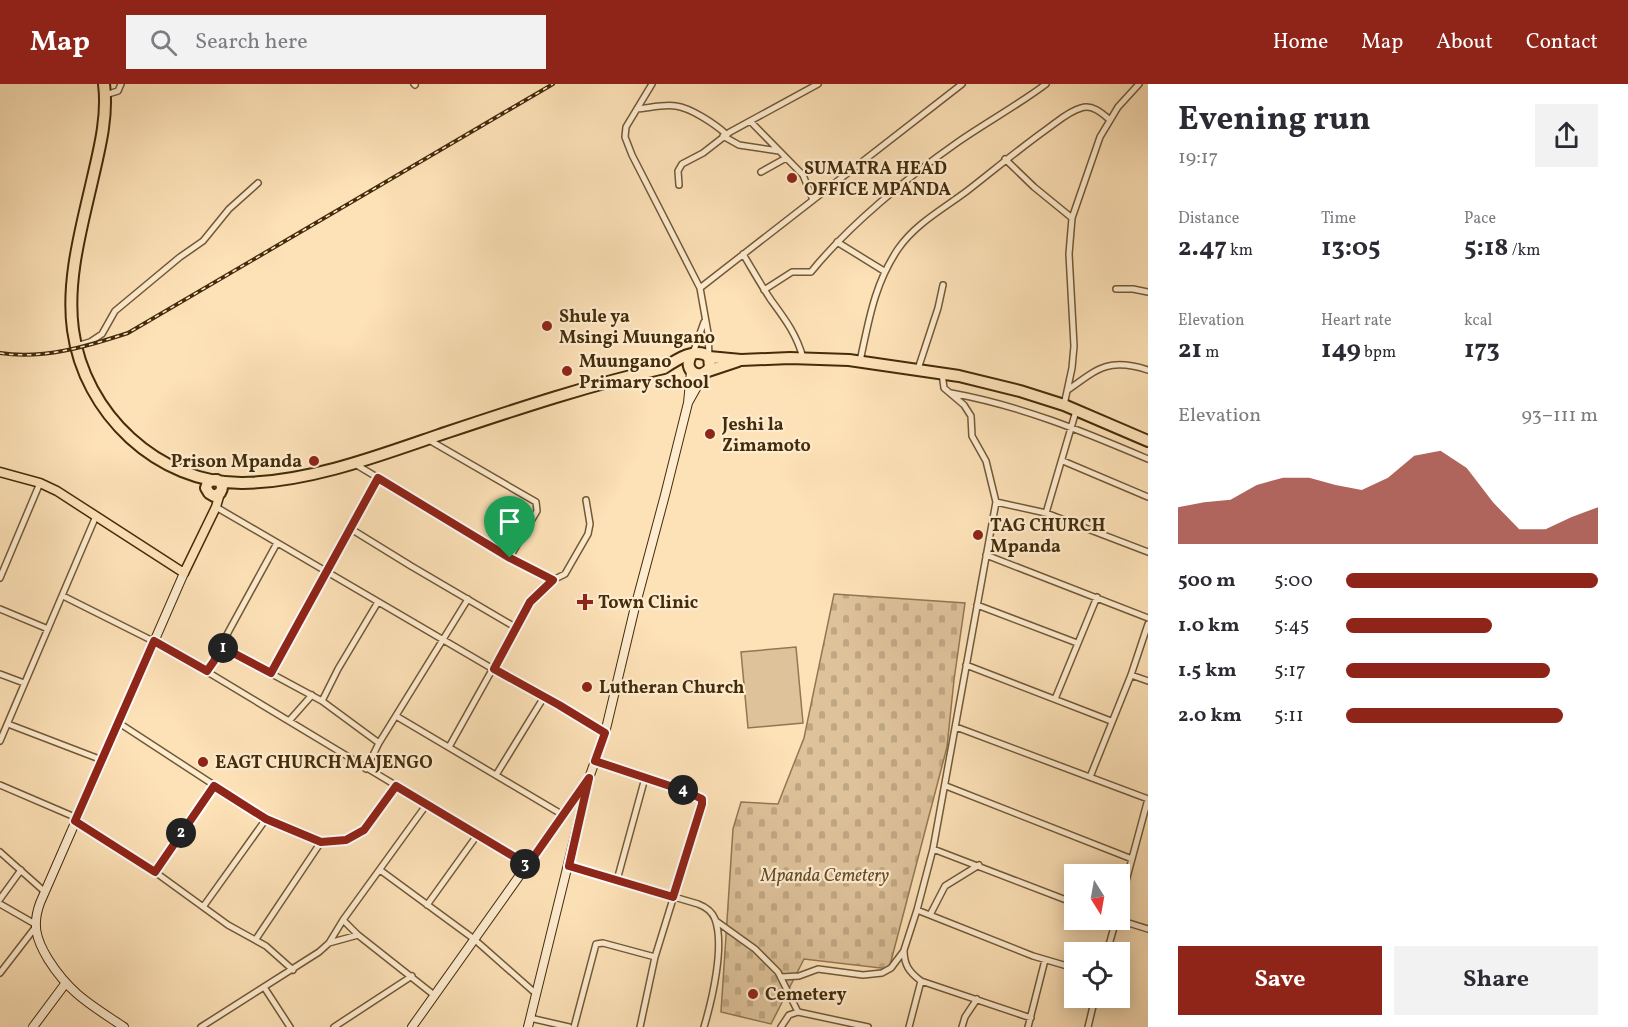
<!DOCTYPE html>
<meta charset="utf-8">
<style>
:root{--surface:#fff;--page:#f2f2f3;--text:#2b2b33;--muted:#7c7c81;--accent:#8f2418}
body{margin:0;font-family:Vollkorn,serif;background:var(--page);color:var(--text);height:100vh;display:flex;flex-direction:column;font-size:22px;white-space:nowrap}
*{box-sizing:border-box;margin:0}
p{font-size:20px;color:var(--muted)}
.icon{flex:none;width:33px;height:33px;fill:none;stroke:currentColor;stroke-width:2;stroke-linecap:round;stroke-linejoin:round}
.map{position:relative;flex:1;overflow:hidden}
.drawer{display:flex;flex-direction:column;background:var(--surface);width:480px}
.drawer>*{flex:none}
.needle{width:39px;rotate:169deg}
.tools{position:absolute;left:1064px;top:780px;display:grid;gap:12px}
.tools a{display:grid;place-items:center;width:66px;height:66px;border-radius:0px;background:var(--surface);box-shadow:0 3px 15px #0003;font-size:30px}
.pin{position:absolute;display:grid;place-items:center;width:51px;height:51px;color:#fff;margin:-62px -26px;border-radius:50% 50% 50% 0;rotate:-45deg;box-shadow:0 0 6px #0007}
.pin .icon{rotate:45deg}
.km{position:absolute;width:30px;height:30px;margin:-15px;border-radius:50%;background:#222;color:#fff;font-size:16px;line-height:30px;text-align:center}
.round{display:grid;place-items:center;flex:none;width:63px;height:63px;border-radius:0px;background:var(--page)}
.headline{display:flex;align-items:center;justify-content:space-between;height:102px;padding:0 30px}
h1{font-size:33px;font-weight:700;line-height:45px}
.metrics{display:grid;grid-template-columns:repeat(3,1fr);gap:9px;height:102px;padding:6px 30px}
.metrics div{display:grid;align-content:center}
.metrics b{font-size:26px;font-weight:700}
.metrics small{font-size:16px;font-weight:400}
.metrics p{font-size:16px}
.chart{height:168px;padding:12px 30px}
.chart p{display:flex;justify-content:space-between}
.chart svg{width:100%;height:108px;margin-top:6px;fill:var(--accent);opacity:.7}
.cta{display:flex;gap:12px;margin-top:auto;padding:12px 30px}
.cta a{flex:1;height:69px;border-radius:0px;background:var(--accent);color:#fff;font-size:24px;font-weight:700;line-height:69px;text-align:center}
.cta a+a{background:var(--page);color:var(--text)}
ul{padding:0 30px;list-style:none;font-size:20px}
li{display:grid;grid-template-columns:96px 72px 1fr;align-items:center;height:45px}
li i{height:15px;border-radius:8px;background:var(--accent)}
header{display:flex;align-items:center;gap:36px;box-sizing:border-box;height:84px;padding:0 30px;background:var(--accent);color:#fff}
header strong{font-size:28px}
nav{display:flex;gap:33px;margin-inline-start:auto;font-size:21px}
.search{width:420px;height:54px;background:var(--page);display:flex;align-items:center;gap:15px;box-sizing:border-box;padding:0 21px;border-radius:0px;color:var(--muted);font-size:22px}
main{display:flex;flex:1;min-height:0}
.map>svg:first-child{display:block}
.cemetery{fill:url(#cemetery-stones);stroke:#917752;stroke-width:1.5}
.pitch{fill:#dec29a;stroke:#917752;stroke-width:1.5}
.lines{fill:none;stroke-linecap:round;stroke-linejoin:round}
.street-casing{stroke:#725935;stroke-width:8}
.secondary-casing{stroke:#442c0a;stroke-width:10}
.primary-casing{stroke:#442c0a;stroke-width:11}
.highway-casing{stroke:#442c0a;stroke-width:14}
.street{stroke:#feecd0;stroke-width:5}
.secondary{stroke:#feecd0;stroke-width:8}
.primary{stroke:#fde1b7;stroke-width:8}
.highway{stroke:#fde1b7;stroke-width:10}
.rail-casing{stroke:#442c0a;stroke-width:4}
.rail{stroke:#feecd0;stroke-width:1.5;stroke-dasharray:4.5;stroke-linecap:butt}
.route-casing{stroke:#fff;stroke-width:12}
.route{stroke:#8f2418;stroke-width:8}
.poi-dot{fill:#8f2418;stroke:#feecd0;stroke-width:2}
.labels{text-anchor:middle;stroke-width:4.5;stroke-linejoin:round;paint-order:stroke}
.poi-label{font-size:18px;font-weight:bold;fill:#442c0a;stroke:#feecd0;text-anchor:start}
.park-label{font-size:18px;font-style:italic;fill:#634a27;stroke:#feecd0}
</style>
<header>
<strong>Map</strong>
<div class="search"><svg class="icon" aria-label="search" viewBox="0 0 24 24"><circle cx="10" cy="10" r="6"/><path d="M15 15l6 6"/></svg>Search here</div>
<nav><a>Home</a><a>Map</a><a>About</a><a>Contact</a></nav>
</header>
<main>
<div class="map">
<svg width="1148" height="943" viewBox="0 0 1148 943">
<defs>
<pattern id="cemetery-stones" width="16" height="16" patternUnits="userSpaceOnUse" patternTransform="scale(1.5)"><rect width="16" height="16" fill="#dec29a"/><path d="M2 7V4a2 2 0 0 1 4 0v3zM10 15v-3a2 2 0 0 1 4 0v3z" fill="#c0a783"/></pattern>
</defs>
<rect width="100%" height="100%" fill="#fde1b7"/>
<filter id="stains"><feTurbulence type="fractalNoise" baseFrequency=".00333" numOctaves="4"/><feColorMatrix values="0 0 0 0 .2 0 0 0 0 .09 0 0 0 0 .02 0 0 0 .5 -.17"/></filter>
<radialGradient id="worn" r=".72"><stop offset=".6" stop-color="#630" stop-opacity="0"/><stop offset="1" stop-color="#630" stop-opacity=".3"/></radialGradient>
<path class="cemetery" d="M834,510L965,519L954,596L947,663L889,885L804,875L771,940L721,928L733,745L741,718L778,720L804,654Z"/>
<path class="pitch" d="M796,563L803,639L748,644L741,568Z"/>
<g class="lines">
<defs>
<path id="street" d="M414,0L415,1
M652,0L626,43L625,53L632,71L700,204L708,249L709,272
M105,11L118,7L121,0
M637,25C649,24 664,20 676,22C691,24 715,40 726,50
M751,38L803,91L813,116
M723,52L739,61L779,67
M1005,75L1034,103L1072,134
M761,88L786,74
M679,101L678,87L682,80L703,69L730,48L818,0
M837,158L884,187
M743,170C752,185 761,201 771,216C785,235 797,251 803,274
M700,204L962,0
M1116,205H1133L1148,208
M764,206L792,188H811C849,141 908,93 958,58C987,38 1018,21 1046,0
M76,262L90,258L102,250L115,227L180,173L203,157L229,125L258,99
M693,269L704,238
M860,277C869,236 874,201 898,165C915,140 943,125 967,107C994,86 1019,65 1047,45C1057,38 1069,27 1081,24C1092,20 1102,29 1110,36
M918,285L938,224L943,201
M942,289L944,304L964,321L971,332L972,352L986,377L996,418L933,765L917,826L904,866C904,881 909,888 921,897L1031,934
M1068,306C1099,283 1110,274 1148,286
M951,309C1022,322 1082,347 1148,375
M1064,321L1072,284L1074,262L1069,170L1072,134L1100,53L1118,23L1139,0
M429,356L536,418L537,427L510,473
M1063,377L1148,413
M355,380L510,473L553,496
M996,418L1046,429L1148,468
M216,423L493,585L559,621L605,649
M1046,429L1076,327
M351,445L411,482L515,543
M986,471L1148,534
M0,494L40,399
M63,512L171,566L528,781
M977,521L1077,559
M0,525L48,545
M220,562L322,617L379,659
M966,581L1111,637
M207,587L277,459
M271,589L378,394
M0,590L24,599
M1131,591L1148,597
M1055,615L1097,513
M322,617L338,585L378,518
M396,632L563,731
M289,637L312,611
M119,639L266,735L321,758L346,756L364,746L396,702
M8,640L102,676
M956,643L1148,715L1119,823
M0,657L96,432
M449,663L530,518L553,496L565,490L588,450L590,440L586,416
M595,677L696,711L702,715L703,718L655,873L640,943
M366,685L379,659L468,515
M496,691L544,613
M1090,693L1131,591L1148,540
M0,701L77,734
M946,702L1132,775
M75,737L155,788L228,841L266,862L293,886
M933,765L1074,819
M0,768L45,808
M569,782L698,820C706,823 712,827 715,835C725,862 712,916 704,943
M380,786L474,855L534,908
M155,788L214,702
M617,796L645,694
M0,815L21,786
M0,820L35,840
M427,821L478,750
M203,823L266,735
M917,826L1033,872L1074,884
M930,831L945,802L979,781
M343,836L358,851L434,911
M1119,836L1148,845
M716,837L755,865L778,888L798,928
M256,855L321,758
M329,859L358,851
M1107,868L1116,836
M0,889L34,845
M781,893L799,892L818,885L863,891L882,889L891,884L903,868
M264,903L290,943
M530,934L569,943
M201,943L319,868L329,859L343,836L427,720
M334,943L412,892
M574,943L596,860L603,859L655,873
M781,943L789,931L798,928L868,943
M909,943L921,897
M962,943L965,933L977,915
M1028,943L1045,876
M1088,943L1095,914"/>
<path id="secondary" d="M689,317L704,290
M33,943L65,900
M124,943C91,921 70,910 48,875C36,855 32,841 40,819L184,489
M412,943L589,694L605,649L634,527L665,411L688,319L691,288
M528,943L588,699"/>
<path id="primary" d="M0,388L40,399L57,407L184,489L216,423L220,409"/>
<path id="highway" d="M104,0C108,31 100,63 93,93C82,142 66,196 73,246C84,329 158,400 243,399C309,398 378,372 439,351C514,326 588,301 664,284C676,276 697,262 709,273L741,276L790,274L849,276L959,292L1020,307L1064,321L1148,357
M691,272C682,287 701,298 710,283L709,273
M708,287L738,277
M215,396L208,398L206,404L209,409L214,412L220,409C223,404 223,400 217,396"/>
</defs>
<use href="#street" class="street-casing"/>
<use href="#secondary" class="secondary-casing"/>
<use href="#primary" class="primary-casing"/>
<use href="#highway" class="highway-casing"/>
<use href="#street" class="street"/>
<use href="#secondary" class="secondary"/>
<use href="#primary" class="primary"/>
<use href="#highway" class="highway"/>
<defs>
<path id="rail" d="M0,269C43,276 88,262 128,249L553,0"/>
</defs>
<use href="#rail" class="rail-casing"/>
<use href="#rail" class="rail"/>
</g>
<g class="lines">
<defs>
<path id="route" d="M378,394L510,474L553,496L530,518L494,585L559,621L605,649L595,677L685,707L702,715V720L673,813L569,782L589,694L528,781L396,702L364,746L346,756L321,758L266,735L214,702L155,788L75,737L154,557L207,587L214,577L220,562L271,589Z"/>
</defs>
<use href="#route" class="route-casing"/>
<use href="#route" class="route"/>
</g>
<g class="poi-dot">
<circle cx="792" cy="94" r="6"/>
<circle cx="547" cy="242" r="6"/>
<circle cx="567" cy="287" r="6"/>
<circle cx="710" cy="350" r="6"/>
<circle cx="314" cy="377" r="6"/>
<circle cx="978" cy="451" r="6"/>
<path d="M582 509h6v6h6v6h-6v6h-6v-6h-6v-6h6z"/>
<circle cx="587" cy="603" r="6"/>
<circle cx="203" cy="678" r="6"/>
<circle cx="753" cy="910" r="6"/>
</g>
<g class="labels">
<g class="poi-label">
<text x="804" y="90">SUMATRA HEAD<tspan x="804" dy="21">OFFICE MPANDA</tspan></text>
<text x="559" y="238">Shule ya<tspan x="559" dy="21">Msingi Muungano</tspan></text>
<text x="579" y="283">Muungano<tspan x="579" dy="21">Primary school</tspan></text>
<text x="722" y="346">Jeshi la<tspan x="722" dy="21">Zimamoto</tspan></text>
<text x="302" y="383" text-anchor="end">Prison Mpanda</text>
<text x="990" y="447">TAG CHURCH<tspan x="990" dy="21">Mpanda</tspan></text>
<text x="598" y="524">Town Clinic</text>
<text x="599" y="609">Lutheran Church</text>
<text x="215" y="684">EAGT CHURCH MAJENGO</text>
<text x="765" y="916">Cemetery</text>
</g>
<g class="park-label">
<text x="825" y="797">Mpanda Cemetery</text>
</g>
</g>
<rect width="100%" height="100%" filter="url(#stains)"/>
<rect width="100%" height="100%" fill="url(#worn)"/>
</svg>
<div class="tools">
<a><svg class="needle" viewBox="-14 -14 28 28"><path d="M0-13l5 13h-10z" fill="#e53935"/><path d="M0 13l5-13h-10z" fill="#7c7c81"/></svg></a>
<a><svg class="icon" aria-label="locate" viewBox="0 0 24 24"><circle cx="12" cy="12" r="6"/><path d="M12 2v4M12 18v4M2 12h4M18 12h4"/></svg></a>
</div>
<div class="pin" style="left:510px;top:474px;background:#1e9e55"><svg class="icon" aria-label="arrive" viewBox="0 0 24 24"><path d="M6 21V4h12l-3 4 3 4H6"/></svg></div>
<b class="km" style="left:223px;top:564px">1</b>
<b class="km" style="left:181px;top:749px">2</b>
<b class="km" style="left:525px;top:780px">3</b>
<b class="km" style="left:683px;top:706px">4</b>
</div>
<section class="drawer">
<div class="headline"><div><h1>Evening run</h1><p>19:17</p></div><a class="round"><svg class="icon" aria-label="share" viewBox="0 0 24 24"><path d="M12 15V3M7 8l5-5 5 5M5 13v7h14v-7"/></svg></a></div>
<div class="metrics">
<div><p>Distance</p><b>2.47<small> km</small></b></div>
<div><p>Time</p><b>13:05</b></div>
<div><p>Pace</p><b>5:18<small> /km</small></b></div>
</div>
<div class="metrics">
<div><p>Elevation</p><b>21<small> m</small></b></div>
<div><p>Heart rate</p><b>149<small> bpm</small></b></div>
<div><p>kcal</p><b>173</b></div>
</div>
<div class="chart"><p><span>Elevation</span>93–111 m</p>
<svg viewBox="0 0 160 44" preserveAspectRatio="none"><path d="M0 44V29L10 27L20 26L30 20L40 17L50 17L60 20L70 22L80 17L90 8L100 6L110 13L120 27L130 38L140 38L150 33L160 29V44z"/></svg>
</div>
<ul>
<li><b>500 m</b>5:00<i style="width:100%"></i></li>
<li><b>1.0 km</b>5:45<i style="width:58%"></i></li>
<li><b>1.5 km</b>5:17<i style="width:81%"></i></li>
<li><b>2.0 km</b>5:11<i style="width:86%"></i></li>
</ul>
<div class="cta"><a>Save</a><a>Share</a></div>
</section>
</main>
